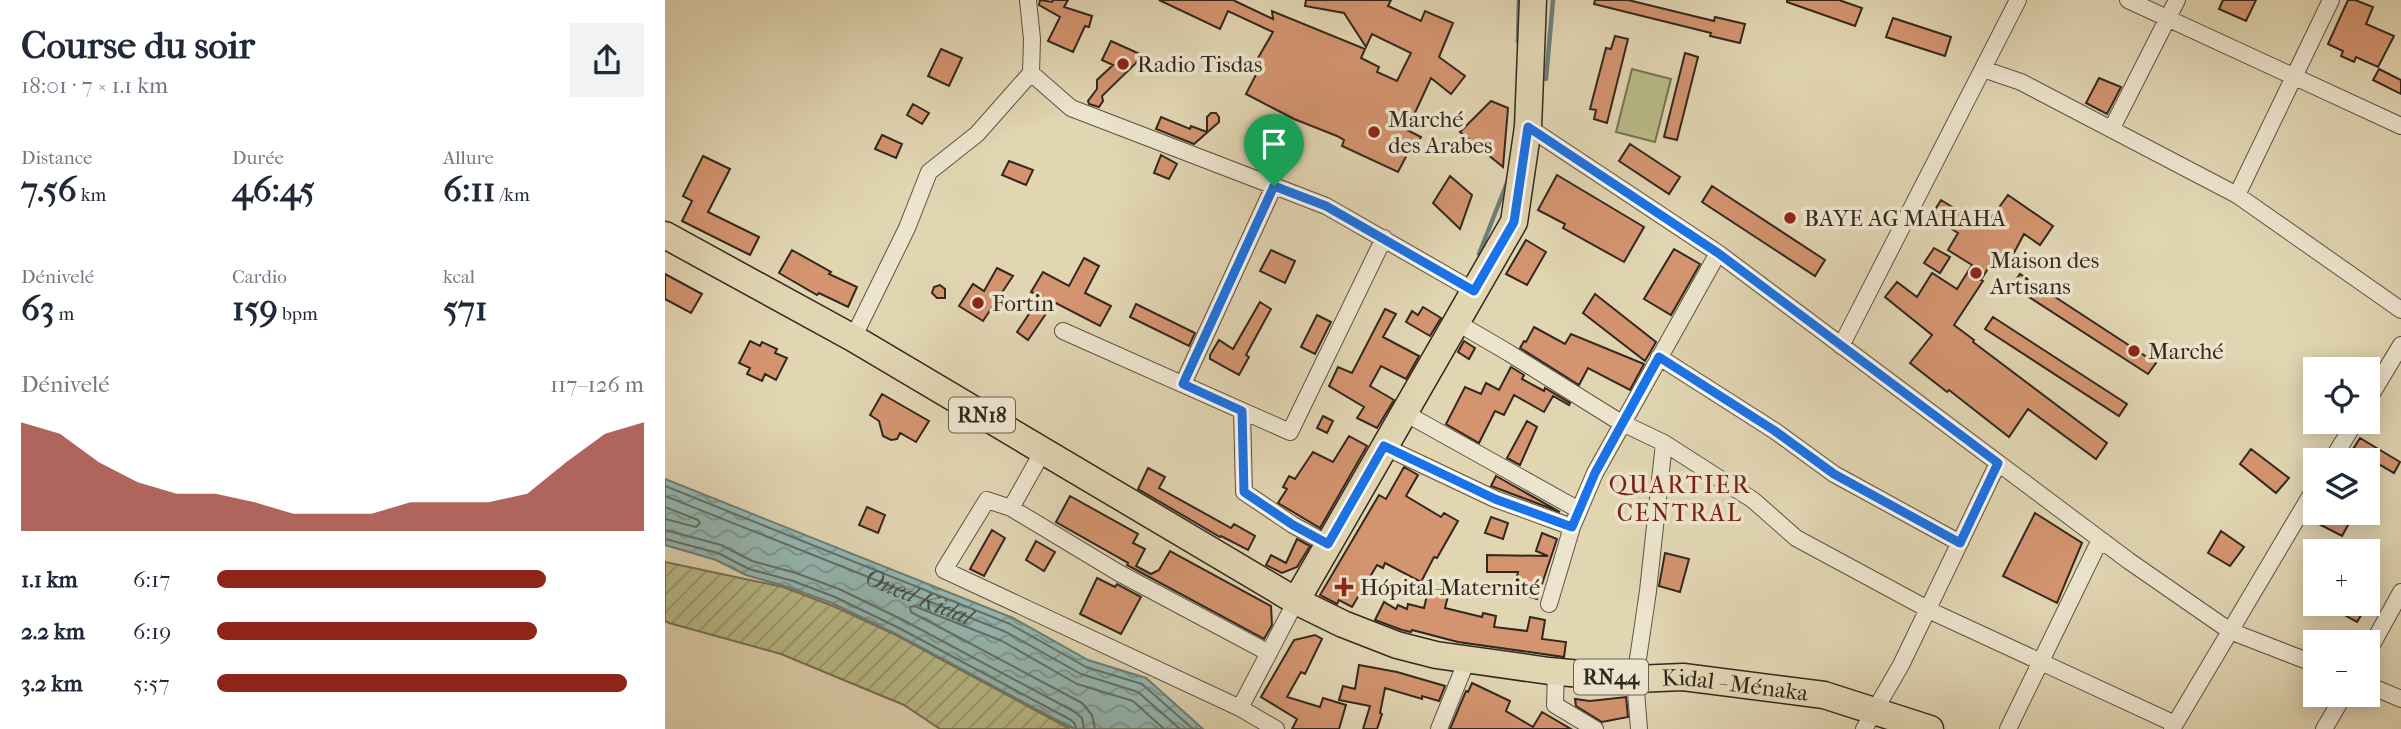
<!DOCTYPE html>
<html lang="fr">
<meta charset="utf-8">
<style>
:root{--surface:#fff;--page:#f2f2f3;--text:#1f2937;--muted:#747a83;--accent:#8f2418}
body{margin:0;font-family:"IM FELL French Canon",serif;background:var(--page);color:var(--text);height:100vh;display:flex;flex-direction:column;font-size:26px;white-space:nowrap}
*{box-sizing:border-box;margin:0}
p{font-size:23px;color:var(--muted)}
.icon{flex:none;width:38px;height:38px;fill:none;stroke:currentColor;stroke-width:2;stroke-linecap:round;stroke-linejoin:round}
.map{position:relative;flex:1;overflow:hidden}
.panel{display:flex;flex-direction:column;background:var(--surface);width:665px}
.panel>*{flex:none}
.tools{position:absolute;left:1638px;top:357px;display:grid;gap:14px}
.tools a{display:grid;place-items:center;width:77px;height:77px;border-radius:0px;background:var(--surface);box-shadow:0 4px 18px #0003;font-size:35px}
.pin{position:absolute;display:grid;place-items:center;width:60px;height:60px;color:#fff;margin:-72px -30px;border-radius:50% 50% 50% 0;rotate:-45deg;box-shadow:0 0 7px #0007}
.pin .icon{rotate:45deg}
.round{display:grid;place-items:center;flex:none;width:74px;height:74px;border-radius:0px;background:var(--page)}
.overview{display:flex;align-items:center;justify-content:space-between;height:119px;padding:0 21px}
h1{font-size:38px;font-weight:700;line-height:52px}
.stats{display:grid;grid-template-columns:repeat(3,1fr);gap:10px;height:119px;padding:7px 21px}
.stats div{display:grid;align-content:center}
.stats b{font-size:35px;font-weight:700}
.stats small{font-size:19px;font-weight:400}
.stats p{font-size:19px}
.chart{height:196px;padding:14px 21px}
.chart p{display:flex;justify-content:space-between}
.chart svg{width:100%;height:126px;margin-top:7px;fill:var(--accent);opacity:.7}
ul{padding:0 21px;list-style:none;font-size:23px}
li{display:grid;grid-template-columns:112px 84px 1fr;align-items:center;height:52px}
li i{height:18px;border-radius:9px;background:var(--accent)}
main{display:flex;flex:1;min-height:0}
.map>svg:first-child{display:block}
.garden{fill:url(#garden-furrows);stroke:#767253;stroke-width:2}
.pitch{fill:#b9bb88;stroke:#767253;stroke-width:2}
.water{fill:url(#water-waves);stroke:#6e7e77;stroke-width:2}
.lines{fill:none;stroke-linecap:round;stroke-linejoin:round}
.shore{stroke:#647068;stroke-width:2}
.stream{stroke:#6e7e77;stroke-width:4.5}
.building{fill:#d3946f;stroke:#33281e;stroke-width:2}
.street-casing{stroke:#5e5343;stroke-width:18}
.primary-casing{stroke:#33281e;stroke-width:29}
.street{stroke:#ece4cd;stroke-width:16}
.primary{stroke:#e1d5b2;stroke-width:26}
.route-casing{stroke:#fff;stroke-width:14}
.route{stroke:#1a73e8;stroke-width:9}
.poi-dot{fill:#8f2418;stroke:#ece4cd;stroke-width:2.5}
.labels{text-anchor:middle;stroke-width:7;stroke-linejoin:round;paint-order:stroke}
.shield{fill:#ece4cd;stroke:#6a6052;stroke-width:2}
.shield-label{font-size:21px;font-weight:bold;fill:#33281e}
.poi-label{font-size:23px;fill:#33281e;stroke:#ece4cd;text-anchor:start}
.street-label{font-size:23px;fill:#33281e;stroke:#ece4cd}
.neighbourhood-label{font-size:24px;letter-spacing:2px;fill:#7a1f14;stroke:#ece4cd}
.water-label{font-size:24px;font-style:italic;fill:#4c4c43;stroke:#ece4cd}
</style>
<main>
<section class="panel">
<div class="overview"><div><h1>Course du soir</h1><p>18:01 · 7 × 1.1 km</p></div><a class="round"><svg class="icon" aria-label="share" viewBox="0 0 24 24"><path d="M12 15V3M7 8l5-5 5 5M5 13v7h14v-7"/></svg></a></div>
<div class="stats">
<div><p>Distance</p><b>7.56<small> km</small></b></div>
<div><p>Durée</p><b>46:45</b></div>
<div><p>Allure</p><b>6:11<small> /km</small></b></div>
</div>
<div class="stats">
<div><p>Dénivelé</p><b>63<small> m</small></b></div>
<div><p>Cardio</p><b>159<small> bpm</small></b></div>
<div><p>kcal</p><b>571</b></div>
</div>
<div class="chart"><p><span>Dénivelé</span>117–126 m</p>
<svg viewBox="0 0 160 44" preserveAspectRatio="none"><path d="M0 44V6L10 10L20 20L30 27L40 31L50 31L60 34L70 38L80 38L90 38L100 34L110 34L120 34L130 31L140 20L150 10L160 6V44z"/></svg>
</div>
<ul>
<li><b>1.1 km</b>6:17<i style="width:77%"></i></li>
<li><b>2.2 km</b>6:19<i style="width:75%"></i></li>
<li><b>3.2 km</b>5:57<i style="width:96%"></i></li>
</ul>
</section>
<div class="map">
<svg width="1736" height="729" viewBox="0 0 1736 729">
<defs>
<pattern id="garden-furrows" width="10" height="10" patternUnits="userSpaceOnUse" patternTransform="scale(1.75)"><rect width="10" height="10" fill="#b9bb88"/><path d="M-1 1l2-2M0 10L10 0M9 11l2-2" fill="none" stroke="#97986f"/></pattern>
<pattern id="water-waves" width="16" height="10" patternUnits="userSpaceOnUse" patternTransform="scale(1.75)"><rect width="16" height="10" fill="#95b8b2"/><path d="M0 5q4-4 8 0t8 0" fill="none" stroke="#7a9690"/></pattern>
</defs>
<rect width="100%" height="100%" fill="#e1d5b2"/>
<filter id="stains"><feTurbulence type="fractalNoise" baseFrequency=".00286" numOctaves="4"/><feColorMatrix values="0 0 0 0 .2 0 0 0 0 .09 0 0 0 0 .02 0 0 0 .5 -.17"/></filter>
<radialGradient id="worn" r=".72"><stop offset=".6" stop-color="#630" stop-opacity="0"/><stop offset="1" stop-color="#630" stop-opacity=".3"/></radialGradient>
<path class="garden" d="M0,562L118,587L168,606L231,635L405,729H275L239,705L116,654L4,623L0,621Z"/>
<path class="pitch" d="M967,69L1006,79L990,142L951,132Z"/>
<path class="water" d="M0,479L348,618L423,660L481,678L538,729H409L231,634L167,603L126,588L81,575L51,560L0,545Z"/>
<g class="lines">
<g class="shore">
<path d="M0,486L345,624L421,667L477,684L528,729"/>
<path id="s1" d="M0,496L341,632L416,674L473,692L515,729"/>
<path d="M0,507L33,520L35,523L31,527L0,519"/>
<path d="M0,530L56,545L87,561L131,573L174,589L238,620L410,712L417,718L419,729"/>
<path d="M0,539L53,553L84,569L128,581L170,597L234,628L406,720L410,724L411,729"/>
<path d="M430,729L427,715L417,703L246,612L245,607L249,606L337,641L412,684L468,701L499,729"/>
</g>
<path class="stream" d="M853,42L854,0
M881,79L888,0
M814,254L842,183"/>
</g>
<path class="building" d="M375,0L387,2L388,0H403L399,7L427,16L424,27L420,26L408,52L383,41L395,17L374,5Z
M494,0H568L608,19L607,11L700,49L696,58L714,67L712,72L732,81L746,53L707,34L701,47L679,13L640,6L641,0H726L723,6L756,21L760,11L788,23L774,57L800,76L786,94L766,78L742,130L756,137L751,147L747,145L733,172L677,146L679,140L672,136L629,119L581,94L598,61L593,58L608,32L563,11L555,29Z
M930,0H963L1049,21L1050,17L1080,24L1075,43L1045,36L1046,33L929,4Z
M1122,0H1174L1197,8L1190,26L1122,2Z
M1558,0H1591L1581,21L1554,9Z
M1683,0H1690L1708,7L1701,24L1729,36L1713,67L1691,57L1689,62L1676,56L1678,51L1663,44Z
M1228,18L1286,37L1280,56L1221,37Z
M950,36L963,39L942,123L929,119L931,110L925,109L941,48L946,49Z
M446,41L475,54L471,63L437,96L438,101L434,107L424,104L423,101L432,89V80L448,65L437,60Z
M276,49L297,58L284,86L263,76Z
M1020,53L1033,57L1012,140L999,137Z
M1714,69L1736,80V94L1708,80Z
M1434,78L1456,87L1442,114L1421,103Z
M826,101L843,108L838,167L795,132Z
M248,104L264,113L257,124L242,115Z
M546,113H551L554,117V122L529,144L491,129L496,117L525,129L526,126L542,132V117Z
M217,135L237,144L231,158L210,149Z
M965,144L1015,177L1004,194L954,161Z
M496,155L512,164L504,179L489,173Z
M38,156L65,169L43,212L94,237L85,255L17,221L27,201L18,196Z
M344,161L368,170L361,185L337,175Z
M892,175L979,227L959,262L898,228L900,224L873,210Z
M785,176L807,195L795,229L768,203Z
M1047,186L1160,260L1150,276L1037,202Z
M1343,195L1388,226L1375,245L1359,234L1343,264L1330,257L1316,280L1318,281L1289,325L1309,340L1308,342L1442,443L1431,459L1363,409L1344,437L1284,390L1282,392L1245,363L1267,335L1220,297L1232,282L1252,297L1267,273L1292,289L1307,265L1283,250L1293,233L1266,216L1276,200L1320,227Z
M861,240L881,252L862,285L841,274Z
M1269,248L1285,257L1275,273L1259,263Z
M1009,249L1035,264L1006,315L979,299Z
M127,250L166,272L164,274L192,287L183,307L154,293L152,295L114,273Z
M606,250L630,261L620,283L595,271Z
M419,258L434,266L420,293L446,306L435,326L389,302L363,340L352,332L376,296L366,292L378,272L404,286Z
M332,268L348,276L318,321L294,306L308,284L319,291Z
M0,274L37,294L26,313L0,299Z
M1355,274L1491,363L1483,374L1347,286Z
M275,285L280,289V298H272L267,293L269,287Z
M930,294L991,342L980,361L918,313Z
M595,302L606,309L581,355L584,357L574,375L545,359V355L554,340L568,349Z
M471,304L530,333L524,346L465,317Z
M758,307L776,318L765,336L741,322L747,311L753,315Z
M720,309L731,314L718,337L754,356L741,379L716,366L705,386L729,400L712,428L692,418L699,407L664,386L673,367L687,373Z
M652,315L666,322L650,354L636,347Z
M1328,317L1462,404L1454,416L1320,329Z
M869,327L900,344L906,334L979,364L965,390L923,368L914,385L855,348L859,341L861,342Z
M85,341L95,346L97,342L112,349L110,353L122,358L111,380L100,374L97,381L82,374L85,368L74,363Z
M799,341L810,348L804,359L793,352Z
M846,367L859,375L857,379L879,391L880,388L905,403L904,405L888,396L879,412L849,395L839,415L830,411L814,443L781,424L800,387L816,394L821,383L834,390Z
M217,394L264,421L251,442L235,433L232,439L226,440L218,436L214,421L205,415Z
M658,416L668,421L662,433L652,428Z
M862,421L872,427L855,465L842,458Z
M684,436L702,446L655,528L613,503L622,489L618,487L624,476L630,479L648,452L668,462Z
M1695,438L1735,462L1729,473L1688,449Z
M1586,449L1624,478L1611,493L1575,464Z
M739,467L753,475L741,496L776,517L779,513L793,521L772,558L769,557L756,582L720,563L718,568L712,565L687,607L674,600L672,604L655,595L714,495L721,499Z
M483,468L500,477L494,488L566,528L569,524L590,536L583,550L556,536L555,537L473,489Z
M831,476L895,512L826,486Z
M405,496L473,534L468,543L480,549L471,566L486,574L494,570L505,551L606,606L607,625L599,639L462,565L463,563L391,522Z
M202,507L220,515L213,533L194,525Z
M1370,513L1417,543L1392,603L1338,576Z
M1657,513H1678L1687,518L1677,536L1652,523Z
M826,517L843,523L838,539L820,533Z
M327,530L340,538L319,576L305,569Z
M1556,531L1579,547L1565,566L1543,553Z
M877,533L892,539L872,599L848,592L853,572H822V555L883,556L871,551Z
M632,539L645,546L632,567L617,573L601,565L606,555L621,563Z
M371,541L390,552L379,571L361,560Z
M1000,553L1024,559L1015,592L994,586Z
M432,578L450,587L452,584L476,597L456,634L415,614Z
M763,591L783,596L780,608L817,617L818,613L831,616L829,627L862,631L865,617L880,620L877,639L901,642L899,657L793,642L747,630L746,632L737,630L710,620L719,602L731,609L733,605L742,609L743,604L759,608Z
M1660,604H1703L1692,622Z
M650,635L657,639L640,674L636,672L622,697L655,707L658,698L681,705L674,729H627L632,719L596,697L629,640Z
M694,665L732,672L780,686L774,701L757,696V699L720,688L715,713L717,714L712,729H698L705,706L674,700L678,686L690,689Z
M807,683L845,701L841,711L868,727L877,712L906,729H785L801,691L803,692Z
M961,697L963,717L937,722L911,706L910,699L925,701Z"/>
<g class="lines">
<defs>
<path id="street" d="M1463,0L1736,126
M1318,69L1356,82L1572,195L1736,310
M366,73L406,108L661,206L809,291
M863,127L1053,253L1464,561L1565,631L1650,664
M1447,128L1512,0
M1572,195L1666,0
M791,322L844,353L953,421L999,443L1088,500L1131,538L1270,613L1510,724
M398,331L625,432L719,238
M188,338L242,228L264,172L312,134L366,73L367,39L363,0
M1176,346L1353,0
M994,357L1110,431L1169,474L1295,543
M518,384L609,186
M1703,400L1736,345
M577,411L579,492L628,525L663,544
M738,412L914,510
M718,446L830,499L907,527
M378,451L346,508L454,573L604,653
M1667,460L1690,422
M346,508L322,500L279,570L575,708L611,729
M884,604L907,527L930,473L1053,253
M1703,652L1736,592
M891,671L890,705L930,729
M1703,685L1736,699
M575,708L631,601
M774,729L802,660
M974,729L970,679L983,591L999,443
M1199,729L1236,665L1333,463
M1343,729L1431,548L1439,542
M1507,729L1650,488
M1659,729L1679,695"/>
<g id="primary">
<path id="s2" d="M0,235L188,338L631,601L678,624L732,645L771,655L884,671L970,679L1018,677L1159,695L1265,729"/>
<path d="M631,601L849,222L863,127L868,0"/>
</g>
</defs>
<use href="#street" class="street-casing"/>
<use href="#primary" class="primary-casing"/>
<use href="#street" class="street"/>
<use href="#primary" class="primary"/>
</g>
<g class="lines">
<defs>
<path id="route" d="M863,127L1053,253L1333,463L1295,543L1169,474L1110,431L994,357L930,473L907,527L830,499L719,446L663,544L628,525L579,492L577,411L518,384L609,186L661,206L809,291L849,222Z"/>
</defs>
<use href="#route" class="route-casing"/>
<use href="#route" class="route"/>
</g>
<g class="poi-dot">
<circle cx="458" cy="64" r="7"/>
<circle cx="709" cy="132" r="7"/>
<circle cx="1125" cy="218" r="7"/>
<circle cx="1311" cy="273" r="7"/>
<circle cx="313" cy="303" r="7"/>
<circle cx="1469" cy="351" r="7"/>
<path d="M675.5 576.5h7v7h7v7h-7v7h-7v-7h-7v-7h7z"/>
</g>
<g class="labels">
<g class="shield">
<rect x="284" y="397.5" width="66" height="35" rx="5"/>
<rect x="909" y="659.5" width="74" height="35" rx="5"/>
</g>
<g class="shield-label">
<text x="317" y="422">RN18</text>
<text x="946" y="684">RN44</text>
</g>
<g class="poi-label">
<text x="472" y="72">Radio Tisdas</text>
<text x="723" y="127">Marché<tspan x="723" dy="26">des Arabes</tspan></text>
<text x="1139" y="226">BAYE AG MAHAHA</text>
<text x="1325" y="268">Maison des<tspan x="1325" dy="26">Artisans</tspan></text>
<text x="327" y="311">Fortin</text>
<text x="1483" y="359">Marché</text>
<text x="695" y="595">Hópital-Maternité</text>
</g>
<g class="street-label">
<text dy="8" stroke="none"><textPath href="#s2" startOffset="1181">Kidal - Ménaka</textPath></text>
</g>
<g class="neighbourhood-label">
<text x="1015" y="493">QUARTIER<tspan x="1015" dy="28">CENTRAL</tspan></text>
</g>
<g class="water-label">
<text dy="8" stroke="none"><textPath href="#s1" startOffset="273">Oued Kidal</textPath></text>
</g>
</g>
<rect width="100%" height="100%" filter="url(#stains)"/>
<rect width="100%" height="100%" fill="url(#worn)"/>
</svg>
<div class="tools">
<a><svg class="icon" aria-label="locate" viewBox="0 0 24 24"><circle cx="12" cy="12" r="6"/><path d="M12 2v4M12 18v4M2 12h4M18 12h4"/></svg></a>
<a><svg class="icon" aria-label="layers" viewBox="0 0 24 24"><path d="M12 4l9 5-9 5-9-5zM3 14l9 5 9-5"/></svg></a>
<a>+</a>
<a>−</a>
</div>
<div class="pin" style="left:609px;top:186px;background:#1e9e55"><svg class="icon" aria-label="arrive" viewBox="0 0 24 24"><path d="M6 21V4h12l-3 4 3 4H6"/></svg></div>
</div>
</main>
